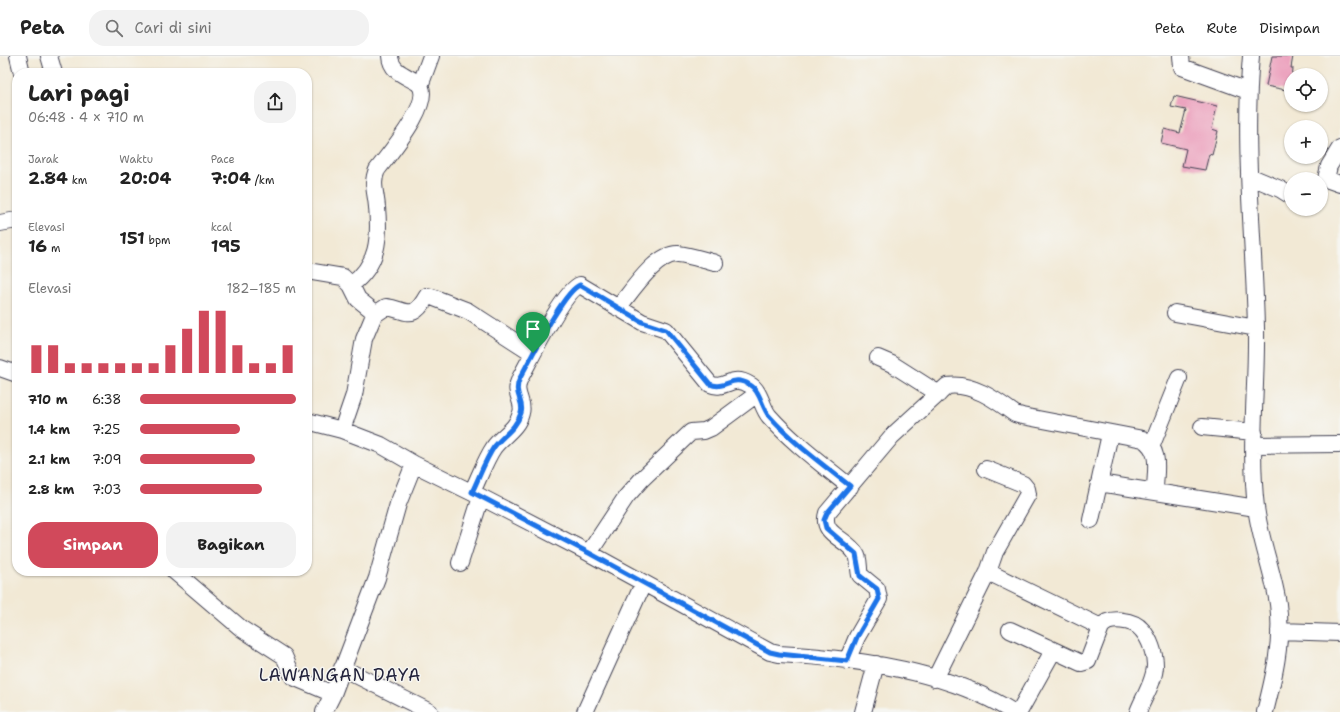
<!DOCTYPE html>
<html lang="id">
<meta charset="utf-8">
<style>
:root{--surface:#fff;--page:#f2f2f2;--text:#222;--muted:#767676;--line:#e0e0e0;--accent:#d1495b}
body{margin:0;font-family:"Shantell Sans",sans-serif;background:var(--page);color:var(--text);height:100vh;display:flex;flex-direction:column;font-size:15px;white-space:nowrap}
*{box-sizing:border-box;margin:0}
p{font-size:13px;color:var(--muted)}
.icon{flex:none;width:22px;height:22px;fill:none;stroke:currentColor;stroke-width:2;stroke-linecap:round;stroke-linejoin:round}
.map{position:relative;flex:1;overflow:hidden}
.drawer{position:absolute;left:12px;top:12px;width:300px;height:508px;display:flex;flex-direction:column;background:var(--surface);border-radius:16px;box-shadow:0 1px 3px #0004}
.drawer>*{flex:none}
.tools{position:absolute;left:1284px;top:12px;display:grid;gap:8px}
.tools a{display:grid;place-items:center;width:44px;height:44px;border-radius:50%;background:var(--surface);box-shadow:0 1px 3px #0004;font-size:20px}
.pin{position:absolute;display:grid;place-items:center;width:34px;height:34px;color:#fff;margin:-41px -17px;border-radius:50% 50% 50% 0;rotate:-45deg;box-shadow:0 0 4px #0007}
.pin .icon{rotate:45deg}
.round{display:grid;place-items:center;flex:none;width:42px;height:42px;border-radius:16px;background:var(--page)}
.overview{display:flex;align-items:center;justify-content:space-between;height:68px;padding:0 16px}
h1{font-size:22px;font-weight:700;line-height:30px}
.metrics{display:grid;grid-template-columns:repeat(3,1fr);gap:6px;height:68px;padding:4px 16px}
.metrics div{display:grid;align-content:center}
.metrics b{font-size:17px;font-weight:700}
.metrics small{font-size:11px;font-weight:400}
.metrics p{font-size:11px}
.chart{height:112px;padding:8px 16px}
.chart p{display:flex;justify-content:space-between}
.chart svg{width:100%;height:72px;margin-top:4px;stroke:var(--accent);stroke-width:6}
.cta{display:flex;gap:8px;margin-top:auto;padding:8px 16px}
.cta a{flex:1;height:46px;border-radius:16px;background:var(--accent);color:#fff;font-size:16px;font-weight:700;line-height:46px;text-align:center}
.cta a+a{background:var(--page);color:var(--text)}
ul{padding:0 16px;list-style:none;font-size:13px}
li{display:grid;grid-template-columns:64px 48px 1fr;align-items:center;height:30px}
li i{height:10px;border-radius:5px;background:var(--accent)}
header{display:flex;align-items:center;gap:24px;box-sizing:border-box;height:56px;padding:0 20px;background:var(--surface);border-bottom:1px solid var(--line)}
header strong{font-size:19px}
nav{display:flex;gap:22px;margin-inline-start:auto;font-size:14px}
.search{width:280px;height:36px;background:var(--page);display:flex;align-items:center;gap:10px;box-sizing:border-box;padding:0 14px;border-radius:16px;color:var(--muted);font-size:15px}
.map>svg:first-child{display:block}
.building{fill:#eca4bf}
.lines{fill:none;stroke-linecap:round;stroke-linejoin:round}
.minor-casing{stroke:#414052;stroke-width:18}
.minor{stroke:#fff;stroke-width:16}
.route-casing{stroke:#fff;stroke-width:8}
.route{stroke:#1a73e8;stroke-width:5}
.labels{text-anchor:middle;stroke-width:3;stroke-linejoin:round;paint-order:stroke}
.quarter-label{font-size:17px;letter-spacing:1px;fill:#22223b;stroke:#f6f6f2}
</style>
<header>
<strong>Peta</strong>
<div class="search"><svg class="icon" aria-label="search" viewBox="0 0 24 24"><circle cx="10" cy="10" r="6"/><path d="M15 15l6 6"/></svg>Cari di sini</div>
<nav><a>Peta</a><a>Rute</a><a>Disimpan</a></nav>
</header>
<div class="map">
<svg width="1340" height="656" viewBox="0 0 1340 656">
<rect width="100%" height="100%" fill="#f6f6f2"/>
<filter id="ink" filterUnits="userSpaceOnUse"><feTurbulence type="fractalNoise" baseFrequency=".025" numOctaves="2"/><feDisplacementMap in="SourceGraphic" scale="8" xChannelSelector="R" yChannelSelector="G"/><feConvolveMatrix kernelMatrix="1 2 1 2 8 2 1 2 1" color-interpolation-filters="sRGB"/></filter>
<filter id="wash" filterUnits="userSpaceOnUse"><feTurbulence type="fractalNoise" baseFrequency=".012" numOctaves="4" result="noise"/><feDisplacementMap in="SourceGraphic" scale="16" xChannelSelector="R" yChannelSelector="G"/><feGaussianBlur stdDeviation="0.9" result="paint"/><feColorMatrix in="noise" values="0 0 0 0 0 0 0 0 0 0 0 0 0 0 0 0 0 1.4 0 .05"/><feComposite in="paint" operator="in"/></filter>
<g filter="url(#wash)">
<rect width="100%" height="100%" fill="#f2e9d5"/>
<g id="blocks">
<path class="building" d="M1272,0H1293L1291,12H1293L1291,35L1266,30Z
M1174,40L1217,50L1212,73L1218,75L1212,99L1209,98L1205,114L1182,110L1186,93L1161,87L1164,73L1180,77L1186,54L1171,51Z"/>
</g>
</g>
<g filter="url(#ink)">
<use href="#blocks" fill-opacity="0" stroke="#414052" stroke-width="1"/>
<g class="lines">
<defs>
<path id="minor" d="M18,0L22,17
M49,0L54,17
M1181,0L1182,11L1248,35
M1251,0C1243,91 1254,181 1256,272C1257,331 1249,392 1256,451C1260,484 1273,515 1278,548C1283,584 1274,621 1265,656
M420,30L431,0
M1340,92L1329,110L1326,123L1340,128
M1249,120L1280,133L1291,140
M0,167L17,164
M307,215L343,221L351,229L358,243L373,255L374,259L364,283L354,339L342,374
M351,229C378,209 380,183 377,151C376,137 371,127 377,114C388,99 436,44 418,27C405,19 391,16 390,0
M618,252C631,236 656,197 678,198C690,199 703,204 715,207
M1175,257L1256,272
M374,259L386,251C408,254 412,266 427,240L432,241L468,255L533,297
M878,302L892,308L939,338
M0,312L17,318
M307,365L342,374L381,389L414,408L481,441L589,497L770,596L779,598C853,602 949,615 1013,656
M1202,371L1254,376
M1152,389L1179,322
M1254,389L1340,388
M1099,427L1256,452
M472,436C479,422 485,404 494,391C503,379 517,373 521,357C525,345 512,338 520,322C530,304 564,234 580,229L642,266L666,274L710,328C726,335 731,317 750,329C760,334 762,352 769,360C793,387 822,408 850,431
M1091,464L1110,378
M589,497L626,441L642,423L691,376L704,375L711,372L757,338
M460,507L481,441
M174,515L242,573L284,600L293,621L333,638
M988,516L1101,571
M1010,574L1081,607L1088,605L1101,571C1109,560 1134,564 1142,574C1150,583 1155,598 1155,609C1155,625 1143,642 1138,656
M1279,575L1340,577
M847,605L857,581L879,543L877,533L860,519C858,513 860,503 856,498C847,482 820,479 827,457L892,380L947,330C971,326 996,344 1015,358L1022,360L1143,383C1162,396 1155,414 1155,435
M342,612L430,656
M935,623L988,516L995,496L1028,438L1027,433L1023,428L986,413
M324,656L333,638L377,522L398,448L414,408
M585,656L643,528
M863,656L876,608
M1019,656L1053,595"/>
</defs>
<use href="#minor" class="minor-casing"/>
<use href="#minor" class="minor"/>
</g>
</g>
<g class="lines" filter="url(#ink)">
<defs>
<path id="route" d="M580,229L642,266L666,274L710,328C726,335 731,317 750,329C760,334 762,352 769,360C793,387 822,408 850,430L827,457L824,464L826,472L856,498L860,520L877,533L879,543L857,581L847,605L779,598L770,596L589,497L472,436C479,422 485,404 494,391C503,379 516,373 521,357C525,345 512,338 520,322C530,304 564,234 580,229Z"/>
</defs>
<use href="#route" class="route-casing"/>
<use href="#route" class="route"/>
</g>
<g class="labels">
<g class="quarter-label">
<text x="340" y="625">LAWANGAN DAYA</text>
</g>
</g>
</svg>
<div class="tools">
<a><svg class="icon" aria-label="locate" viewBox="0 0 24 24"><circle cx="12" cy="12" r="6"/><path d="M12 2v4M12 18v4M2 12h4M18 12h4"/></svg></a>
<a>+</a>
<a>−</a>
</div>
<div class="pin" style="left:533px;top:297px;background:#1e9e55"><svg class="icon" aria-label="arrive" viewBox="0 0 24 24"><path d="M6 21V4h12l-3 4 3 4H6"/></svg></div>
<section class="drawer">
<div class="overview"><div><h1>Lari pagi</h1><p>06:48 · 4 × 710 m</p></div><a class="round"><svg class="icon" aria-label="share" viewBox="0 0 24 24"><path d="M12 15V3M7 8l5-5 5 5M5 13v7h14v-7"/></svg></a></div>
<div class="metrics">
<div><p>Jarak</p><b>2.84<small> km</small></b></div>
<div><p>Waktu</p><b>20:04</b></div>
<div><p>Pace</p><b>7:04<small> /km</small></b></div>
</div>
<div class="metrics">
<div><p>Elevasi</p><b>16<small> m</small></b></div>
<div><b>151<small> bpm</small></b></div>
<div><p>kcal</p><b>195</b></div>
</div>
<div class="chart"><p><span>Elevasi</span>182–185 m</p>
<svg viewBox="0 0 160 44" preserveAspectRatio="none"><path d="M5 44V27M15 44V27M25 44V38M35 44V38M45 44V38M55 44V38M65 44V38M75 44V38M85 44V27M95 44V17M105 44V6M115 44V6M125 44V27M135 44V38M145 44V38M155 44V27"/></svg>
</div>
<ul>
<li><b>710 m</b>6:38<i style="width:100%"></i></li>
<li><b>1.4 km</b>7:25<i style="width:64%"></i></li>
<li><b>2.1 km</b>7:09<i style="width:74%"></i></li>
<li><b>2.8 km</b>7:03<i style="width:78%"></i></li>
</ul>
<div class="cta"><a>Simpan</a><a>Bagikan</a></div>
</section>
</div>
